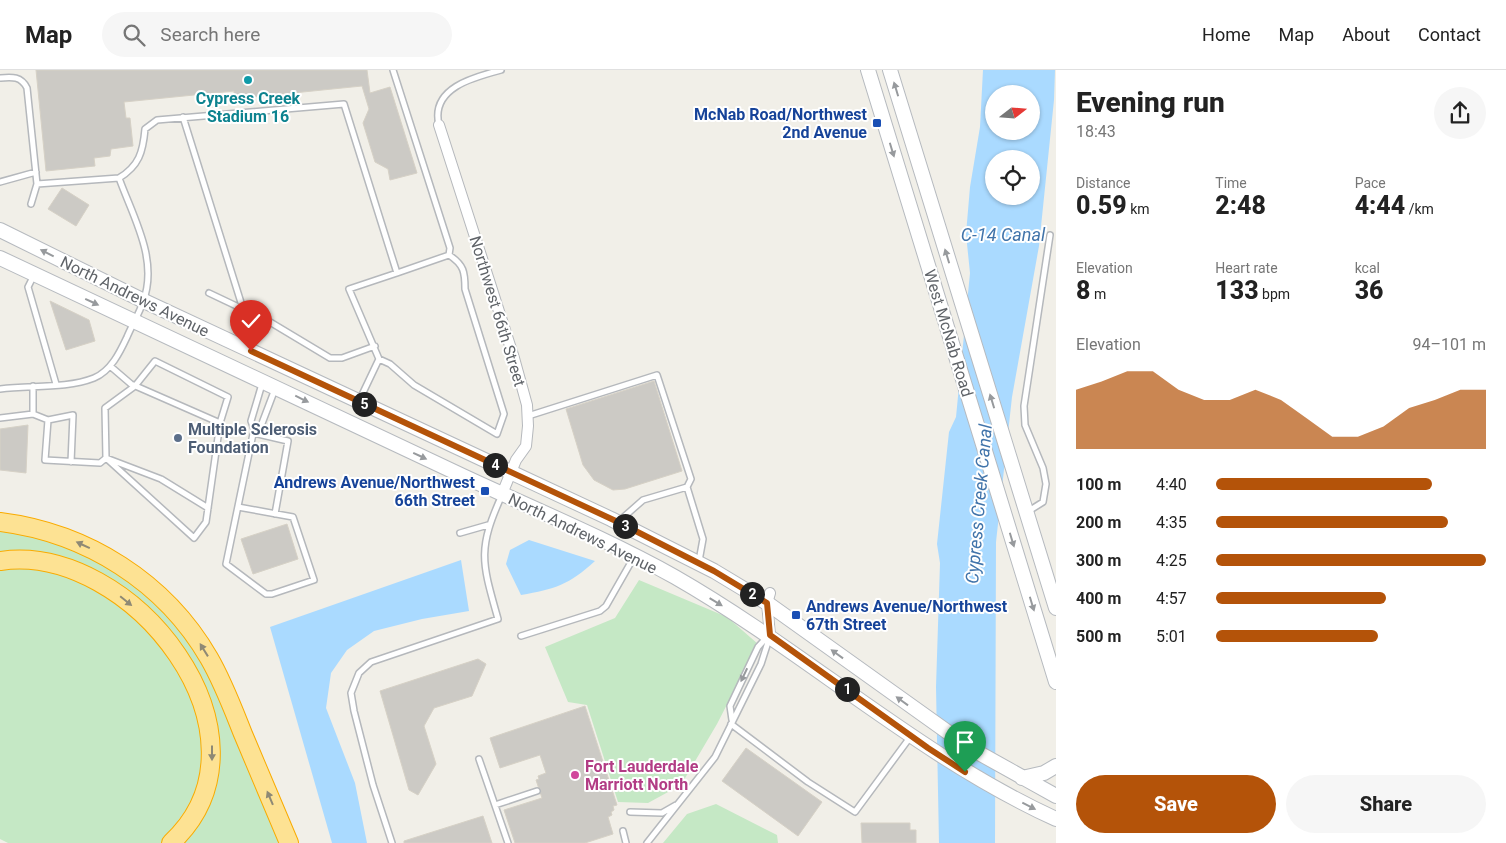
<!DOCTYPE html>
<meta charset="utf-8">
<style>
:root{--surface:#fff;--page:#f6f6f6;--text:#222;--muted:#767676;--line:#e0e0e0;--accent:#b45309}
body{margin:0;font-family:Roboto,sans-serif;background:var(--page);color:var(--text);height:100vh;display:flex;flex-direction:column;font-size:19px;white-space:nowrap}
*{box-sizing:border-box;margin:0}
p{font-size:16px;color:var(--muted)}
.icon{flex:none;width:28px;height:28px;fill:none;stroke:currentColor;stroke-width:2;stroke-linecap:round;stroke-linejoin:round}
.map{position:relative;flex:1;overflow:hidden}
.details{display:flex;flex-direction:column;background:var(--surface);width:450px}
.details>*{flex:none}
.needle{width:32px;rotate:73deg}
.fabs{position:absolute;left:985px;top:15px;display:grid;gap:10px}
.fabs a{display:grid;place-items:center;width:55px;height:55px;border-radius:50%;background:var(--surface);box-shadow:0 1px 4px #0004;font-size:25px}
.pin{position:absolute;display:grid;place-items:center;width:42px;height:42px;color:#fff;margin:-51px -21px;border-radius:50% 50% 50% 0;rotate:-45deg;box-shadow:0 0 5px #0007}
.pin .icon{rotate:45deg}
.km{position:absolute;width:25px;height:25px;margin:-12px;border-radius:50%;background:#222;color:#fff;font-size:14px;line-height:25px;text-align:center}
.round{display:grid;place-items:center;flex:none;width:52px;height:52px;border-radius:26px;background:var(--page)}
.headline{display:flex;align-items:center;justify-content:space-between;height:85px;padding:0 20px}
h1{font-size:28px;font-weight:800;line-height:38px}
.metrics{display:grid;grid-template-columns:repeat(3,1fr);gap:8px;height:85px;padding:5px 20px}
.metrics div{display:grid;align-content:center}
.metrics b{font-size:25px;font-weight:800}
.metrics small{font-size:14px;font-weight:400}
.metrics p{font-size:14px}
.chart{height:140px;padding:10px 20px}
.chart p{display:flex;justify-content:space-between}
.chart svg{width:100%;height:90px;margin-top:5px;fill:var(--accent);opacity:.7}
.action{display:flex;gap:10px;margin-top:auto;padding:10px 20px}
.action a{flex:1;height:58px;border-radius:30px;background:var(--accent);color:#fff;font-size:20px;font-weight:800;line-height:58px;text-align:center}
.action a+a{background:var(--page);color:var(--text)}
ul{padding:0 20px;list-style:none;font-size:16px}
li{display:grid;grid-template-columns:80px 60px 1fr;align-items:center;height:38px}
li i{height:12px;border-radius:6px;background:var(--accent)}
header{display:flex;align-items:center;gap:30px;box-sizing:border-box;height:70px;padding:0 25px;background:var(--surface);border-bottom:1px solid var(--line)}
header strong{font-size:24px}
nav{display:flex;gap:28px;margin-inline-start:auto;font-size:18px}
.search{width:350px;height:45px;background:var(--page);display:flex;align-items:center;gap:12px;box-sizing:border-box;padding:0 18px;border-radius:28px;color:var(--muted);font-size:19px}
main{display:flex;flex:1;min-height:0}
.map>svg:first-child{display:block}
.green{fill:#c5e8c5}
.water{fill:#aadaff;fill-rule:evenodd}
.building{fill:#cccac5;stroke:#d6d1c6}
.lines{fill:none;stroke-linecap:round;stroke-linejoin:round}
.lane-casing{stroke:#b5b8bc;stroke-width:8}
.street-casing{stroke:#b5b8bc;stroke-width:12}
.secondary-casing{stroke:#b6babf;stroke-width:16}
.highway-casing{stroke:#f9ab00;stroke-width:20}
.lane{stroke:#fff;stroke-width:5}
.street{stroke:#fff;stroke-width:10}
.secondary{stroke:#fff;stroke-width:14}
.highway{stroke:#fde293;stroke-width:18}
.oneway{fill:#979a9d}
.oneway2{fill:#8e8975}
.route-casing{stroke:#fff;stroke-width:10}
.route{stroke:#b45309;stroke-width:6}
.culture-dot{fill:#0f9aa8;stroke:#fff;stroke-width:2}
.transit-dot{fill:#1a4fb4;stroke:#fff;stroke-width:2}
.service-dot{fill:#5c6f8a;stroke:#fff;stroke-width:2}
.hotel-dot{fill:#d1479c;stroke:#fff;stroke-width:2}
.labels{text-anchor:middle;stroke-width:4;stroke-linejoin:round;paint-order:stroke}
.culture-label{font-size:16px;font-weight:bold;fill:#0d838f;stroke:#fff}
.transit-label{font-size:16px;font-weight:bold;fill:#164399;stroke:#fff;text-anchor:end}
.street-label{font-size:16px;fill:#5f6368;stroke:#fff}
.service-label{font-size:16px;font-weight:bold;fill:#4e5e75;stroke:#fff;text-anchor:start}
.hotel-label{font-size:16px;font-weight:bold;fill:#b23c85;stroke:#fff;text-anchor:start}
.water-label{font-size:18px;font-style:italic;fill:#4174aa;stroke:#fff}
</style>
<header>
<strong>Map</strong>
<div class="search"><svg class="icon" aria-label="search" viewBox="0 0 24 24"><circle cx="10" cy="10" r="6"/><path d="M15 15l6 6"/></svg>Search here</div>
<nav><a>Home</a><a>Map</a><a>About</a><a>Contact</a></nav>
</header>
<main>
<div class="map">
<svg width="1056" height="773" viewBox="0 0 1056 773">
<rect width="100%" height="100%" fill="#f1efe8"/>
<path class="green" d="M0,461C69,465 139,505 182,560C205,588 219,624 233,657C249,696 265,734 281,773H179L210,723L218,697L217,671L211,642L114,516L0,486Z
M0,496L60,500L117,531L166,580L192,622L206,668L198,724L161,773H8L0,769Z
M639,510L727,547L758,574L717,654L681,715L648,733L618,732L587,635L568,632L545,577L615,548Z
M716,734L777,765L778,773H663L687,744Z"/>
<path class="water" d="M983,0H1055L1054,30L1039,176L1012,327L996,472L995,773H939L936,617L940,493L937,474L949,362L956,347L970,203L966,164L970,117L980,57ZM994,24H1031V61H994ZM994,89H1031V126H994Z
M529,470L595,491C569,515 555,519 521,525L506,494L510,480Z
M461,490L469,541L422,549L374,561L347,580L331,603L326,638L355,713L367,773H332L270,557Z"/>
<path class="building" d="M36,0H367L370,23L390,17L417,103L390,110L388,99L375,92L363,53L369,39L362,16L234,29V21L124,32L126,48H130L133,76L111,79L110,86L94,88L95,96L46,101Z
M62,118L89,135L76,156L48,139Z
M50,231L89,250L95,271L66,280Z
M654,311L682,401L625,419L613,420L594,410L583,395L566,339Z
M28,355L26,403L0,400V359Z
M287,454L298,489L253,504L241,469Z
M478,589L486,594L472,626L434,638L424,656L436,694L418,725L409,720L380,621Z
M585,636L617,735L613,736L614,740L611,742L612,745L608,747L613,764L585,773H515L504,740L542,728L536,710L539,709L538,706L546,703L540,685L500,698L490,668Z
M746,678L822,732L798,766L722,711Z
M483,746L492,773H404V771Z
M861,753H910V760H916V773H862Z"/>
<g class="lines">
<defs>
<path id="lane" d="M393,0L450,178L449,185L397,203
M0,8C12,7 21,6 27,18L37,114L119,108C133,147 159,190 143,232C139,244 132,255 127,267C120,282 111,301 94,308C66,319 30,315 0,319
M183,47L243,239
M439,55C430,18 474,7 501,0
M119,108C139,96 143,82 145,59L157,50L344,34L397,203L349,219L379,289L360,329
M0,112L36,102
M31,134L37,114
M34,205L28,217L56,314
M209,223L270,252L330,288H342L375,276
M379,289L390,294L414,315L497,364L504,344L465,219C465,202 464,195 449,185
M155,291L228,327L220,353L206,452L194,468L106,388L105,338L135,316Z
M110,296L131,314L220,353
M33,316V344
M528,346L657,305L691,409L687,417
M0,348L33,344L48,350
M254,359L261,356L275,319
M253,363L288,371L275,444
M71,392L73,345L48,350L45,390L100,393L106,388L161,409L208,438
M238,437L293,447L314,510L272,524H266L226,494L254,359L251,351L262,314
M1027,442L1043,432L1046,414L1043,398L1025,355L1024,336L1050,165
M618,452L643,430L687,417L703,469L699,491
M460,463L488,455
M521,566L600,541L606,536L634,487
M732,650L730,636L758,577L768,566
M731,654L808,712L855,742L911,666
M479,689L508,773
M495,735L537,721
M630,742L662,743L676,735
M623,761L626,773
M392,773L373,715L354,641L351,623L359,603L371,592L498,549C482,492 477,480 502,425
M647,773L715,687L761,594L769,569"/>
<path id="street" d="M439,55L514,288L527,335L528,356L526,376L516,390L502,424
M770,565L767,533L770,523"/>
<path id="secondary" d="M868,0L1056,612
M890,0L1056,538
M0,160L144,231L611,449L714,501L767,533L970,678L1056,726
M0,188C154,262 309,333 463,406C534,439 607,469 675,507C806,582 918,686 1056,749
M1022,708L1044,703L1056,696"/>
<path id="highway" d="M0,452C87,463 165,512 209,588C223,612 233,639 243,664C258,700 274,737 289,773
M0,491C131,471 285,667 171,773"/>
</defs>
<use href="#lane" class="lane-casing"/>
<use href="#street" class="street-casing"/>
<use href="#secondary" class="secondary-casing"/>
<use href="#highway" class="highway-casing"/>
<use href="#lane" class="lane"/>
<use href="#street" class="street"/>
<use href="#secondary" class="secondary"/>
<use href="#highway" class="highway"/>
</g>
<defs><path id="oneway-solid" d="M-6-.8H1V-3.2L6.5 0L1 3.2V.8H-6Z" transform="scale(1.25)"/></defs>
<g class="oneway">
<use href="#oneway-solid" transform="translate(896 19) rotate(-107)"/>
<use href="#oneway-solid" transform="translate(892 80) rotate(73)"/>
<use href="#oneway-solid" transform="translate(47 183) rotate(-153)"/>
<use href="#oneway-solid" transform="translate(947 186) rotate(-107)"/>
<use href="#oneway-solid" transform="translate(92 232) rotate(25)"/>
<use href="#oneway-solid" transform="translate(302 329) rotate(26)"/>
<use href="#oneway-solid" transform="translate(992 331) rotate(-107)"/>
<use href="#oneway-solid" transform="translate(420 386) rotate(25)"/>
<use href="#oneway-solid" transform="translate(1012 470) rotate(73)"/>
<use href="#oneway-solid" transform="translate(716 532) rotate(31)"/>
<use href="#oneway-solid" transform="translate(1032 534) rotate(73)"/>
<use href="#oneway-solid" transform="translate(837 584) rotate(-144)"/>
<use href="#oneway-solid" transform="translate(744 605) rotate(115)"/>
<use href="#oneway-solid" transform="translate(902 631) rotate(-144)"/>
<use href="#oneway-solid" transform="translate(1029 736) rotate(27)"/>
</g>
<g class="oneway2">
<use href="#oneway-solid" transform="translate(83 475) rotate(-155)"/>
<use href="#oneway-solid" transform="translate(126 531) rotate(39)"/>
<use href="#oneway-solid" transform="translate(204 580) rotate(-122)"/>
<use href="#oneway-solid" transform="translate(212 683) rotate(90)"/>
<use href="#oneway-solid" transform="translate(270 728) rotate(-113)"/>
</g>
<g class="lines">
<defs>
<path id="route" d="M251,281L618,452L714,501L767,533L770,565L928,678L965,702"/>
</defs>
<use href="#route" class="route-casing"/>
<use href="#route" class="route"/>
</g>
<circle class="culture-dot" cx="248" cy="10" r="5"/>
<g class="transit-dot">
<rect x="872" y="48" width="10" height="10" rx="2.5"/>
<rect x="480" y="416" width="10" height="10" rx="2.5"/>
<rect x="791" y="540" width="10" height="10" rx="2.5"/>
</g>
<circle class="service-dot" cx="178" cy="368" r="5"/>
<circle class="hotel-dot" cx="575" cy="705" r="5"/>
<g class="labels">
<g class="culture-label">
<text x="248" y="34">Cypress Creek<tspan x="248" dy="18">Stadium 16</tspan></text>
</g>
<g class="transit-label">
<text x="867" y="50">McNab Road/Northwest<tspan x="867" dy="18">2nd Avenue</tspan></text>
<text x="475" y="418">Andrews Avenue/Northwest<tspan x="475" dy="18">66th Street</tspan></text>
<text x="806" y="542" text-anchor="start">Andrews Avenue/Northwest<tspan x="806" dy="18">67th Street</tspan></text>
</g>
<g class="street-label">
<text transform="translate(135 226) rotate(26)" y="6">North Andrews Avenue</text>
<text transform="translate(498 241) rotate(73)" y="6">Northwest 66th Street</text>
<text transform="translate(949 263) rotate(73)" y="6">West McNab Road</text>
<text transform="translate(583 463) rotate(26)" y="6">North Andrews Avenue</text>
</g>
<g class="service-label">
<text x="188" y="365">Multiple Sclerosis<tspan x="188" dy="18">Foundation</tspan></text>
</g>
<g class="hotel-label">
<text x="585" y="702">Fort Lauderdale<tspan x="585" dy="18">Marriott North</tspan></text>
</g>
<g class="water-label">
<text x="1003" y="171">C-14 Canal</text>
<text transform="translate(979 434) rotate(-85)" y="6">Cypress Creek Canal</text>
</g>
</g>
</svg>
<div class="fabs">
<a><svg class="needle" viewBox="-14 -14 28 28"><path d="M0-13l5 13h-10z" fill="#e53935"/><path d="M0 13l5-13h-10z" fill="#767676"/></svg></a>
<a><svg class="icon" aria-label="locate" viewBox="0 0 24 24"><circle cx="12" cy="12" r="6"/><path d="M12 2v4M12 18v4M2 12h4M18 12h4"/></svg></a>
</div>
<div class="pin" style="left:965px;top:702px;background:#1e9e55"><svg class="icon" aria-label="arrive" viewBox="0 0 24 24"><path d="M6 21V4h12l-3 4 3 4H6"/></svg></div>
<div class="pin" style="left:251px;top:281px;background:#d93025"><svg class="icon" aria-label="check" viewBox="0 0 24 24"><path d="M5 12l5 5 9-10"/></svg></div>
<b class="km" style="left:847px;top:619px">1</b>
<b class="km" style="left:752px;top:524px">2</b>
<b class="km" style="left:625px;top:456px">3</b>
<b class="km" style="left:495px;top:395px">4</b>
<b class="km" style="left:364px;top:334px">5</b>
</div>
<section class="details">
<div class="headline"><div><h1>Evening run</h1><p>18:43</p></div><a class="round"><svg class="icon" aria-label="share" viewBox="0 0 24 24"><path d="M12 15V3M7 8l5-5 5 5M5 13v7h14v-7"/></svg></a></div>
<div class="metrics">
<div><p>Distance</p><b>0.59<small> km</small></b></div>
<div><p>Time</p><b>2:48</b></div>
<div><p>Pace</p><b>4:44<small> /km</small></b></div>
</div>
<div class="metrics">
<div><p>Elevation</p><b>8<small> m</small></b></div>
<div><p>Heart rate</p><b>133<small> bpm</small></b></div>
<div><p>kcal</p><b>36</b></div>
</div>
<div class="chart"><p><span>Elevation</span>94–101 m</p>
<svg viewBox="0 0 160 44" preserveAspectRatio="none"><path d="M0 44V15L10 11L20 6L30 6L40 15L50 20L60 20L70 15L80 20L90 29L100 38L110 38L120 33L130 24L140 20L150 15L160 15V44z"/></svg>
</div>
<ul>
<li><b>100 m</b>4:40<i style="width:80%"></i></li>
<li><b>200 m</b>4:35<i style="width:86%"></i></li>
<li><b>300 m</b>4:25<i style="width:100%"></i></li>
<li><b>400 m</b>4:57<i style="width:63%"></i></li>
<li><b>500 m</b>5:01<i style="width:60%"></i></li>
</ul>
<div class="action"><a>Save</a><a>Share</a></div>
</section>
</main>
